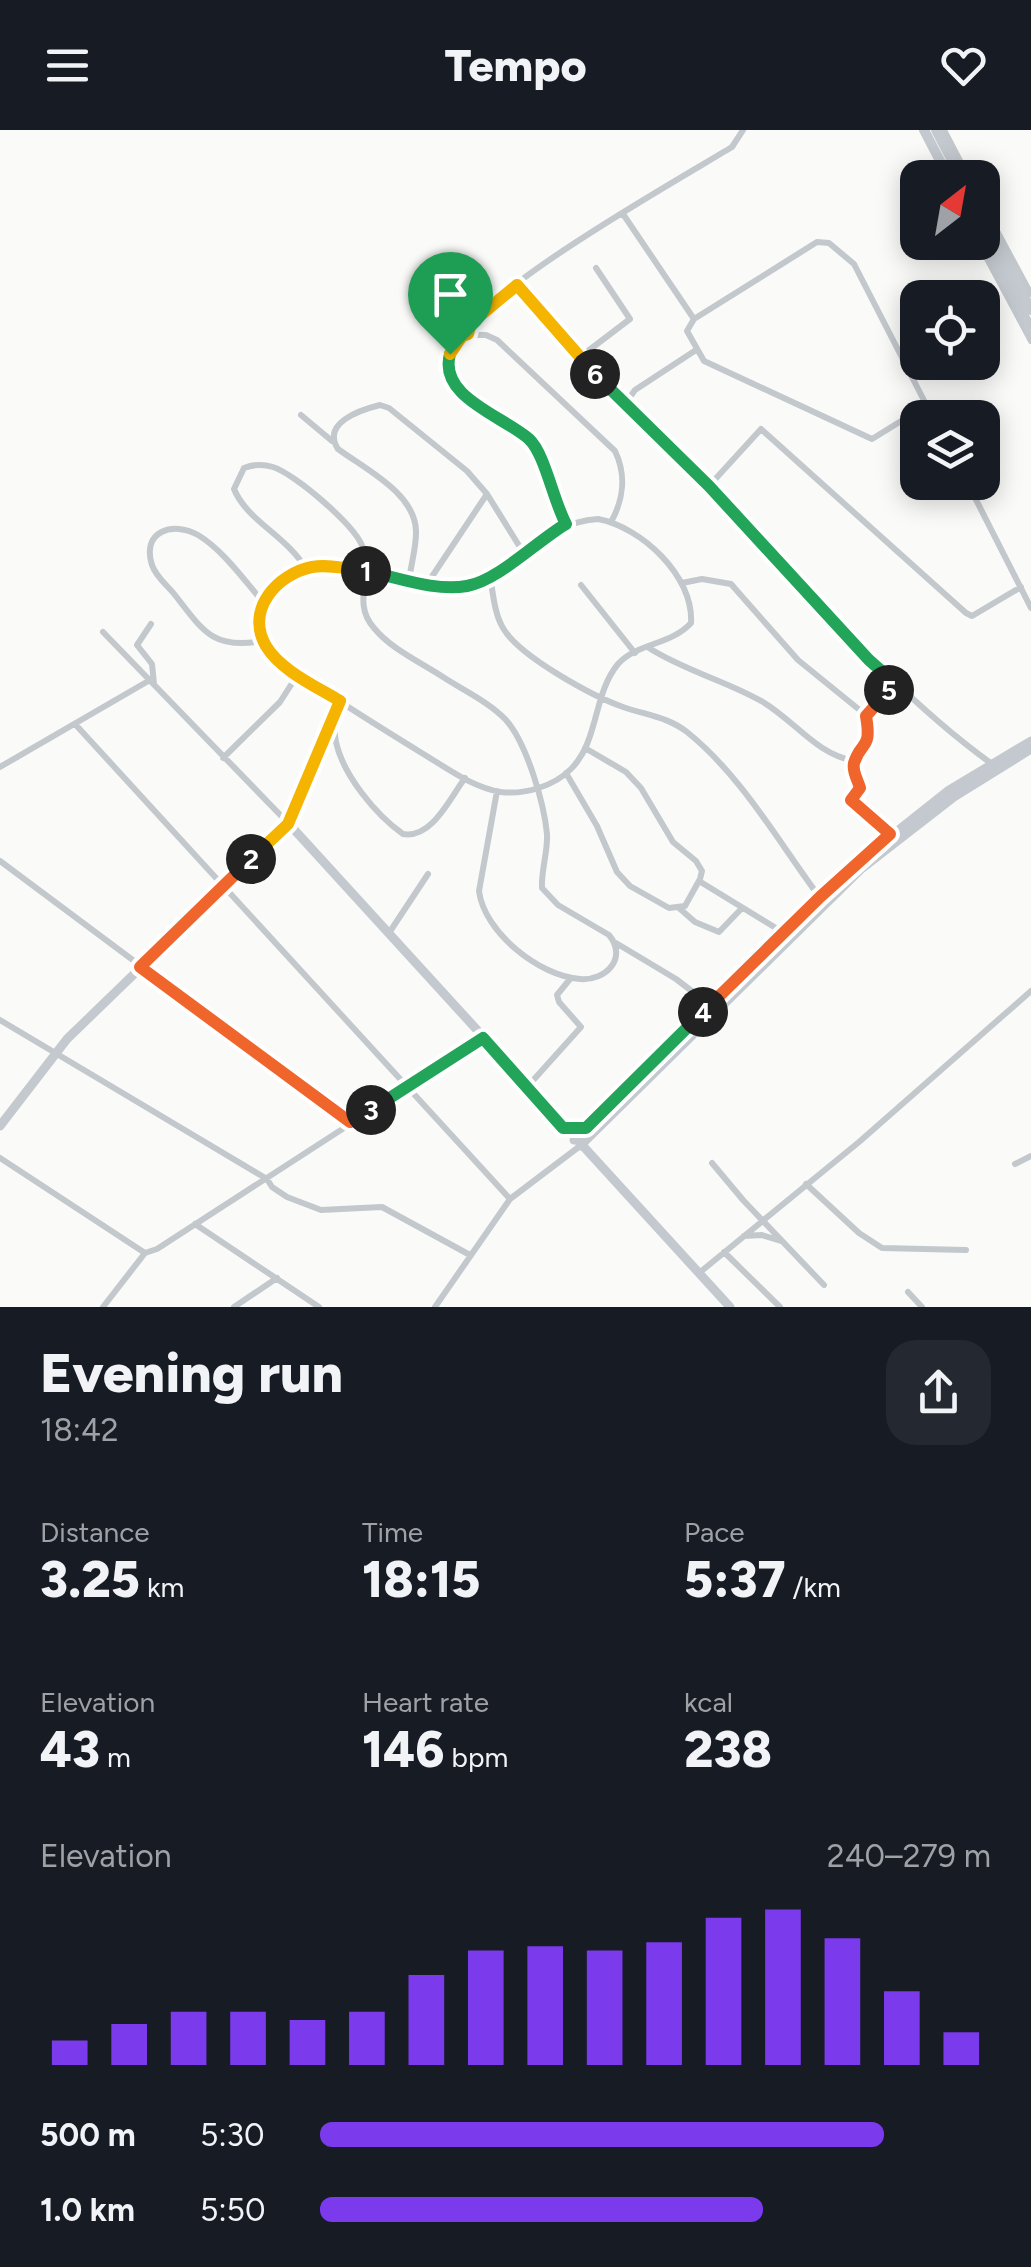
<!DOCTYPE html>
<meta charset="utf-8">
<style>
:root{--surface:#171b24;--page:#242831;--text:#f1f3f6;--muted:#9ea1a6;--accent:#7c3aed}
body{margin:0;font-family:Figtree,sans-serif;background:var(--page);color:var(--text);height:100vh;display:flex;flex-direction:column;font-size:38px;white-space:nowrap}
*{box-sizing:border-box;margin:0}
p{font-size:32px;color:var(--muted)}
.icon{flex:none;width:55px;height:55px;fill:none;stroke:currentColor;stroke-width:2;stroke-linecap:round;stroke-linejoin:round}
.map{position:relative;height:1177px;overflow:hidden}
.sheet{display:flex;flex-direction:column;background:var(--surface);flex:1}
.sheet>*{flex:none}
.needle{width:65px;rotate:31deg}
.tools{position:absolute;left:900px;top:30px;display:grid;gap:20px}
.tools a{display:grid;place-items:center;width:100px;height:100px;border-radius:20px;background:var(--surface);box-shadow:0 5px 25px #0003;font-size:50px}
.pin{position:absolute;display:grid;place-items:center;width:85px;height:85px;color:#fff;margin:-102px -42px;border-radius:50% 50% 50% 0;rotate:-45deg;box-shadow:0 0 10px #0007}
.pin .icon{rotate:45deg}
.km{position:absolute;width:50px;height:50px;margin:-25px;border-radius:50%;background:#222;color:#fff;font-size:28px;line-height:50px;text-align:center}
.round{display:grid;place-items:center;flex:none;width:105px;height:105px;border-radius:30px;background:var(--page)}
.headline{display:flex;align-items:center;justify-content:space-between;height:170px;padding:0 40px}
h1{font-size:55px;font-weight:800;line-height:75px}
.figures{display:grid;grid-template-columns:repeat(3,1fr);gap:15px;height:170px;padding:10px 40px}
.figures div{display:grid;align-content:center}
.figures b{font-size:50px;font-weight:800}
.figures small{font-size:28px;font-weight:400}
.figures p{font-size:28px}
.chart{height:280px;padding:20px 40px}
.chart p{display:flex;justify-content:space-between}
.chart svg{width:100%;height:180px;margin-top:10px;stroke:var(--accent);stroke-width:6}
ul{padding:0 40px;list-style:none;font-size:32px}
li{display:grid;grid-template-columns:160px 120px 1fr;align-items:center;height:75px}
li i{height:25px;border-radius:12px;background:var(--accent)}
header{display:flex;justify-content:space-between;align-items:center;height:130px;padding:0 40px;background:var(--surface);font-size:45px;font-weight:800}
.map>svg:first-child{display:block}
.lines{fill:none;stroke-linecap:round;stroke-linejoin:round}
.street{stroke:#c3c8cc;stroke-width:6}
.secondary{stroke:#c3c9ce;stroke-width:9}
.primary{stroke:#c3c9ce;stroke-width:10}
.split-1-casing{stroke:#fff;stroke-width:20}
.split-2-casing{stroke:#fff;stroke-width:20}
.split-3-casing{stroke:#fff;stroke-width:20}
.split-4-casing{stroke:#fff;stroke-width:20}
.split-5-casing{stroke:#fff;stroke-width:20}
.split-6-casing{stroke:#fff;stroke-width:20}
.split-7-casing{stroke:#fff;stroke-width:20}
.split-1{stroke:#22a559;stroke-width:12}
.split-2{stroke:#f5b400;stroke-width:12}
.split-3{stroke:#f0652b;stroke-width:12}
.split-4{stroke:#22a559;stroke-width:12}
.split-5{stroke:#f0652b;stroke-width:12}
.split-6{stroke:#22a559;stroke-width:12}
.split-7{stroke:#f5b400;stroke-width:12}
</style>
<header><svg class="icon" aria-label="menu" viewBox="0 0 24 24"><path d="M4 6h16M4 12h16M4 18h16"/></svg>Tempo<svg class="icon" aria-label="heart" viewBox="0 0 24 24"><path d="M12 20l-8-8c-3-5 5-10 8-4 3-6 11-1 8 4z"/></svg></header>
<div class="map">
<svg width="1031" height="1177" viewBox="0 0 1031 1177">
<rect width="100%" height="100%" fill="#fafaf8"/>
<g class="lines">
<path class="street" d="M944,0L969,48
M982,73L1031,164
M623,84L694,189
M978,112L1031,211
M517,155C575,229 645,290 711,358C803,452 884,556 992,634
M468,204C478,162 686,45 732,17L743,0
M580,227L630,189L596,138
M625,274L635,260L696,220
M927,275L872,309L704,231L687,201L694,189L817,112L829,113L854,134L933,288
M301,285L332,311
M967,352L1031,478
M709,356L761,299L966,483L972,486L1021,457
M598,389C641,397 694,446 691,493C671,515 637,513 618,534C593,564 599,611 571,639C554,656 525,665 501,662C474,658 448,639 425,625C381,598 338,571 295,542C278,530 260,518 260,495C262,386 417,469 470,455C519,442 539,393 598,389Z
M566,394C557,377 551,361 545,343C542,336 543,326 540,320C519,281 406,266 464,205H486L497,210L615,321C626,344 624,369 611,392
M306,439C287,406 247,391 234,359L244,338C254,334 263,334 273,337C295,344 356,396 363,418C374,446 351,472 374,498C391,519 420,532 443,547C463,560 489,572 506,590C527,614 544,673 547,704C548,722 541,740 542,758L558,775L609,805C628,828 606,851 580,849C539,846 484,802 479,761L497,661
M490,446C493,462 494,483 503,498C519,526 592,566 623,577C646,585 668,587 687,602C742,646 779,713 821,769
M409,450C411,435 416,418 416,403C417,364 365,339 338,319C321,293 360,280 380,275L389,278L467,341L487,364L523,422
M682,453L702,449L731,454L798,530L867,586C871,621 861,610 854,633C852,642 858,650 860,658L851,670L891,704
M427,454L487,364
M581,455L635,523
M151,494L137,515L152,534L154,554
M103,502L289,694L334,589
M263,511C213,520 203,501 175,465C167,455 156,447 152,435C141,401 173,391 198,405C223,420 244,450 263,472
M649,518C685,541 727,551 763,572C795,591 816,624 854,631
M340,571C336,585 333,598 336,612C343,645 376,685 403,704C432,709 450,668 465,648
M867,586L895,553
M75,594L510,1069
M223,628L280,572L298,544
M0,637L150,550
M566,643L597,696L617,742L630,756L669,778L685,776L700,749L702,741L696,731L673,712L641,658L626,642L585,618
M0,731L350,992
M699,751L784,803
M679,778L695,792L719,802L742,778
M389,803L428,744
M616,813L676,849L710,875
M0,890L267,1049L272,1057L287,1067L321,1080L382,1077L470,1125
M528,956L581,897L559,872L557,865L570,849
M0,1028L145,1123
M712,1033L743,1070L824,1155
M1015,1034L1031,1026
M806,1054L859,1103L882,1118L966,1120
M195,1094L319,1177
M744,1106L762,1105L781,1111
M724,1122L780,1177
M699,1143L859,1012L1031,861
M908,1162L922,1177
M103,1177L145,1123L157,1119L483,908
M234,1177L277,1148
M435,1177L510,1069L580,1016"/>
<path class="secondary" d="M0,996L67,909L289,694L730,1177
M574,1010L852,737L949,660L1031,611
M580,1016L860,740L954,667L1031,619"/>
<path class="primary" d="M924,0L949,48
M936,0L961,48
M982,88L1031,180
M982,109L1031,199"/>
</g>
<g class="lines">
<defs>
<path id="split-1" d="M366,441C397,447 435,462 467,456C499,450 537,411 566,394C553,370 545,324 529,309C503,286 438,267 450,224"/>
<path id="split-2" d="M251,729L288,694L340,571C317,557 280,540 266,516C245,480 277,444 312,437C329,434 349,439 366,441"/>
<path id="split-3" d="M251,729L140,837L350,992L371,980"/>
<path id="split-4" d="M371,980L483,908L563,998H586L703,882"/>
<path id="split-5" d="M703,882L820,767L890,704L851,670L860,658C858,650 852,642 854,633C861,610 872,621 866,586L889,560"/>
<path id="split-6" d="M595,244L709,356L869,530L895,553L889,560"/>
<path id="split-7" d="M450,224L462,206L468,204L471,193L517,155L595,244"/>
</defs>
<use href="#split-1" class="split-1-casing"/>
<use href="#split-2" class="split-2-casing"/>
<use href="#split-3" class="split-3-casing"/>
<use href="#split-4" class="split-4-casing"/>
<use href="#split-5" class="split-5-casing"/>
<use href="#split-6" class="split-6-casing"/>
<use href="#split-7" class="split-7-casing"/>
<use href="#split-1" class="split-1"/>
<use href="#split-2" class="split-2"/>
<use href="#split-3" class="split-3"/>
<use href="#split-4" class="split-4"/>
<use href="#split-5" class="split-5"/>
<use href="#split-6" class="split-6"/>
<use href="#split-7" class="split-7"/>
</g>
</svg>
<div class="tools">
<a><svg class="needle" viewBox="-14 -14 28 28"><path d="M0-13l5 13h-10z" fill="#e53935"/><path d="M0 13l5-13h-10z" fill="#9ea1a6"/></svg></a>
<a><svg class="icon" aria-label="locate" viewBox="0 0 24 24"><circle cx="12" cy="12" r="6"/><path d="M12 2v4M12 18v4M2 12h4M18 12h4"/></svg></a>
<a><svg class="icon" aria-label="layers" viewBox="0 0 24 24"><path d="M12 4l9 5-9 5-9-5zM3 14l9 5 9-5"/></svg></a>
</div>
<div class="pin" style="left:450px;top:224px;background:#1e9e55"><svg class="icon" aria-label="arrive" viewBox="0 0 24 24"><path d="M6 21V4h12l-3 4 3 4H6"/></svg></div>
<b class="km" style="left:366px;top:441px">1</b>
<b class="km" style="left:251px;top:729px">2</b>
<b class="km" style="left:371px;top:980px">3</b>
<b class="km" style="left:703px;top:882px">4</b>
<b class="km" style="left:889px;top:560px">5</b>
<b class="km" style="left:595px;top:244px">6</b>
</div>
<section class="sheet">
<div class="headline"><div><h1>Evening run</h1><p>18:42</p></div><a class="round"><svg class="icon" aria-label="share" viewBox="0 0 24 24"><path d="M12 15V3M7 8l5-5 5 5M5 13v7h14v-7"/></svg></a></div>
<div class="figures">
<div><p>Distance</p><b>3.25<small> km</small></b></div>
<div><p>Time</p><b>18:15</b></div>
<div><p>Pace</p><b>5:37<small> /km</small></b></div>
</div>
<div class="figures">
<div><p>Elevation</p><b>43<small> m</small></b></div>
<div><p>Heart rate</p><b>146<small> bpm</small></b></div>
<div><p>kcal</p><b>238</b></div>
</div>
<div class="chart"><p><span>Elevation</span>240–279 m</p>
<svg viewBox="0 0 160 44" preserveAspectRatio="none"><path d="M5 44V38M15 44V34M25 44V31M35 44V31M45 44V33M55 44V31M65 44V22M75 44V16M85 44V15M95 44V16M105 44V14M115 44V8M125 44V6M135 44V13M145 44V26M155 44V36"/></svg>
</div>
<ul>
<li><b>500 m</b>5:30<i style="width:84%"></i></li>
<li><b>1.0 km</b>5:50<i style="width:66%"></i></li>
</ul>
</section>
